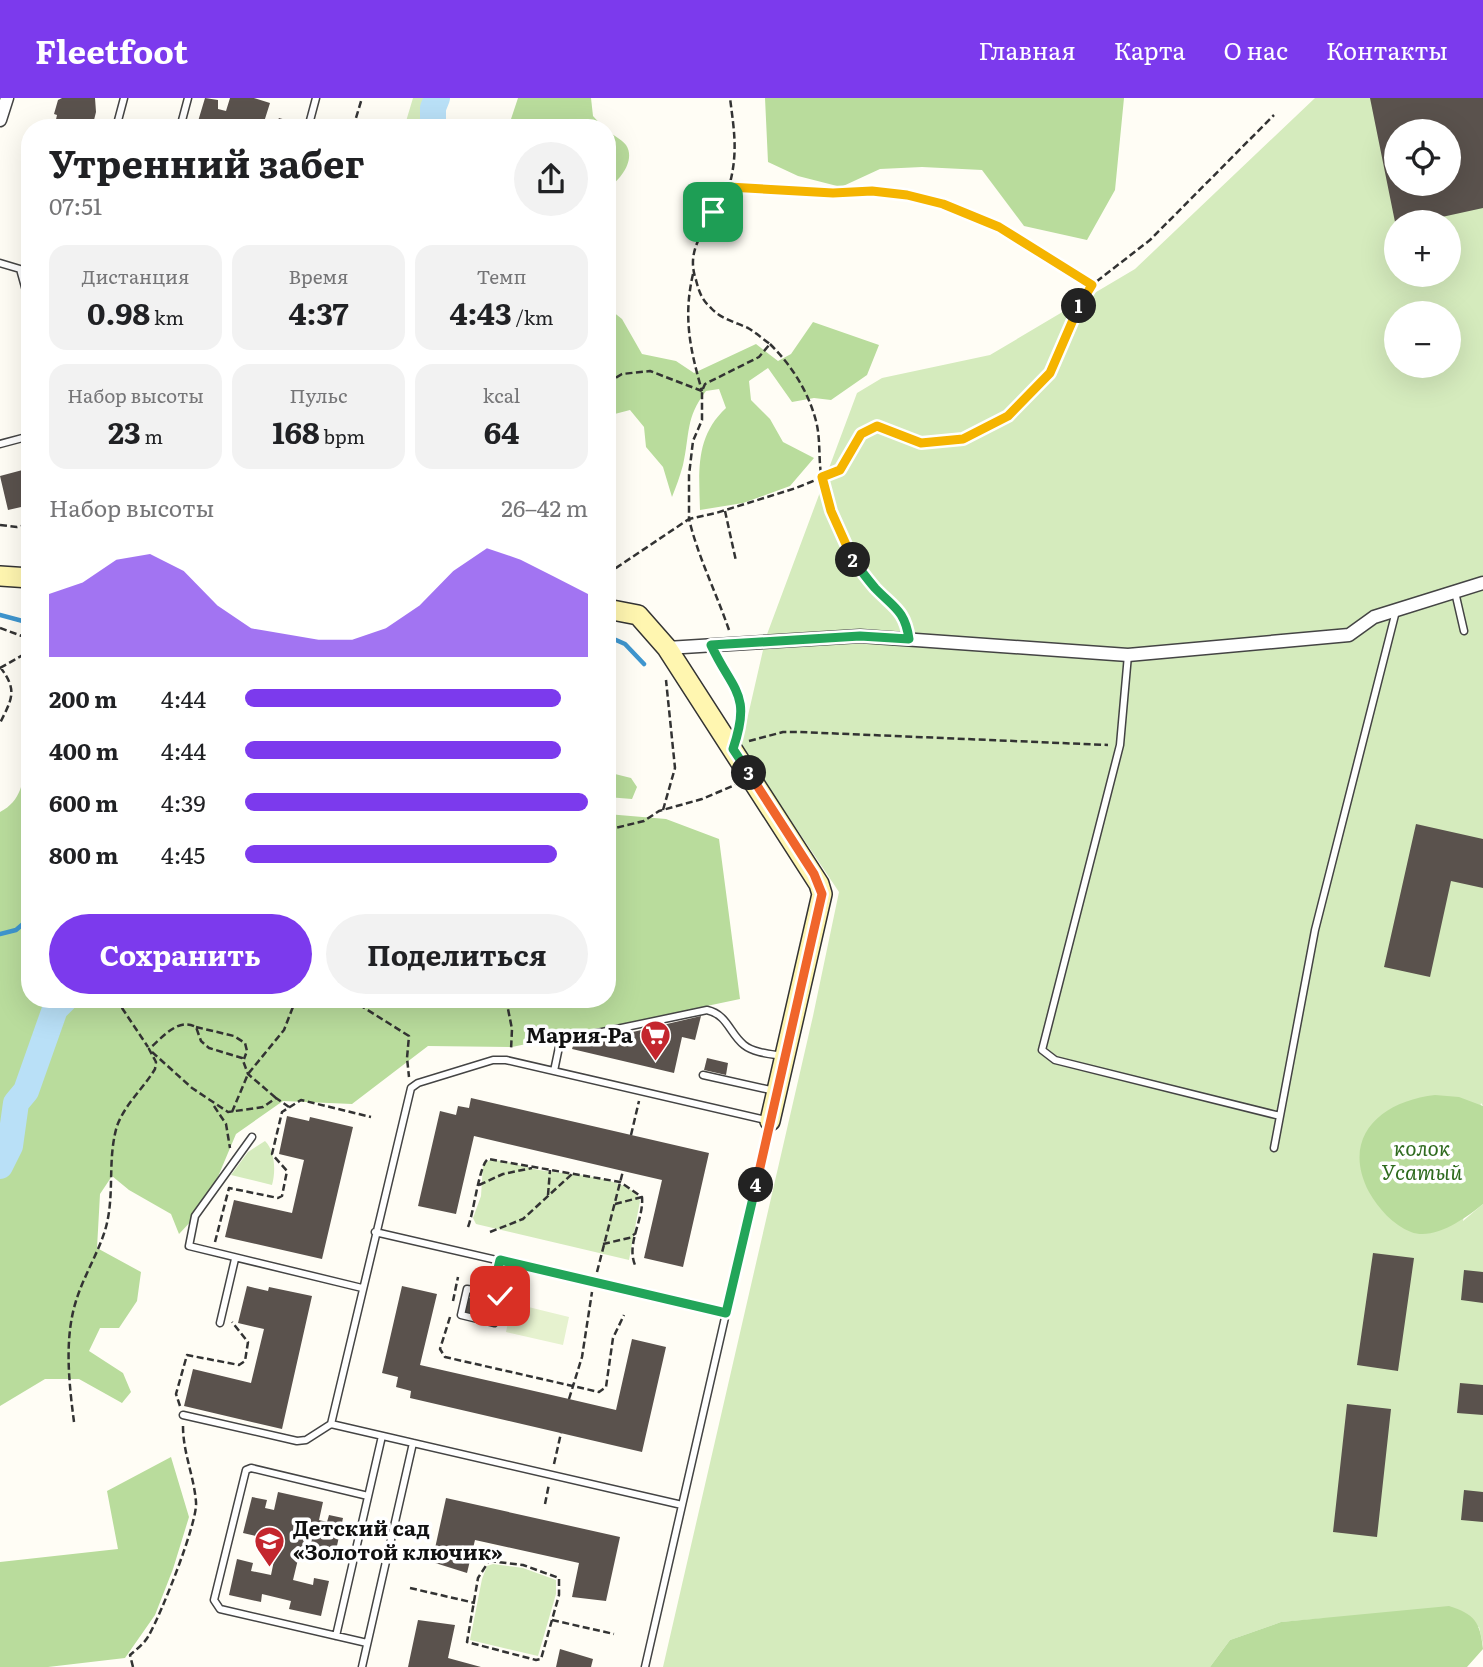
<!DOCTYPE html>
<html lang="ru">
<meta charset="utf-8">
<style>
:root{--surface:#fff;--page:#f2f2f2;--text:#202124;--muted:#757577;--accent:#7c3aed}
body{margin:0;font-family:Literata,serif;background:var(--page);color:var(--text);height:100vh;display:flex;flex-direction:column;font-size:26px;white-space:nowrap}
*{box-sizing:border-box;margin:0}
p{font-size:23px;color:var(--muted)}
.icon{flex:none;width:38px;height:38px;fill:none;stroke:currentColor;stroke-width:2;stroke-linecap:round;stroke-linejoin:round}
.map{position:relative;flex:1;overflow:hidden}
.drawer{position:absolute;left:21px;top:21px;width:595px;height:889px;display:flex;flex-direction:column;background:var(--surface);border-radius:28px;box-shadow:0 7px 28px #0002}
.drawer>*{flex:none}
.buttons{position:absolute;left:1384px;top:21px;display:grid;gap:14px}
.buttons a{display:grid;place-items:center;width:77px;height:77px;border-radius:50%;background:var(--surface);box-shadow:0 7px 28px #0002;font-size:35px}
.pin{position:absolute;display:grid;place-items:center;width:60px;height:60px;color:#fff;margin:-30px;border-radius:14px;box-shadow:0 4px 10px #0006}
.km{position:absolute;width:35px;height:35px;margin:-18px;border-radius:50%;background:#222;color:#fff;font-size:19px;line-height:35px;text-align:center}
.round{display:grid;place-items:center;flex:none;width:74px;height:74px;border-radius:37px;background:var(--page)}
.summary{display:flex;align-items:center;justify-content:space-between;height:119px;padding:0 28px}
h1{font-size:38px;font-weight:700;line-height:52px}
.stats{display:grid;grid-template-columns:repeat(3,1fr);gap:10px;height:119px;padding:7px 28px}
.stats div{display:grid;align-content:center;border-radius:18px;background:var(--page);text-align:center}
.stats b{font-size:30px;font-weight:700}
.stats small{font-size:19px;font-weight:400}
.stats p{font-size:19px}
.chart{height:196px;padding:14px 28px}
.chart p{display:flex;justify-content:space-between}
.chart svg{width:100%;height:126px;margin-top:7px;fill:var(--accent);opacity:.7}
.cta{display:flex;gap:14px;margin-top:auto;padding:14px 28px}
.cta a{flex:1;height:80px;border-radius:42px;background:var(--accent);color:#fff;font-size:28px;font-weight:700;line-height:80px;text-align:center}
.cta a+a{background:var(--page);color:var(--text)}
ul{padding:0 28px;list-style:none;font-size:23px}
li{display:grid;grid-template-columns:112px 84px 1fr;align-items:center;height:52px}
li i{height:18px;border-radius:9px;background:var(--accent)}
header{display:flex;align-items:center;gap:42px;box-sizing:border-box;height:98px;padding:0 35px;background:var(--accent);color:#fff}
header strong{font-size:33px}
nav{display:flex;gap:38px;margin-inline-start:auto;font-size:24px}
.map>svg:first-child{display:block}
.green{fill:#d5ebbd;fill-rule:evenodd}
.forest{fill:#b9dc9c}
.pitch{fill:#e6f2cf}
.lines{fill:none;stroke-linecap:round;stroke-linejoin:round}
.stream{stroke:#3f96cf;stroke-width:4.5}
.river{stroke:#b9e0f7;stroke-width:26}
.building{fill:#5a524d;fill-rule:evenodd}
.lane-casing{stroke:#444;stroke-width:9}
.street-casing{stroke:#444;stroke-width:15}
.secondary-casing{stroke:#333;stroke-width:22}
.path{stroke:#333;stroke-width:2.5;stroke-dasharray:7 3.5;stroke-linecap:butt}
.lane{stroke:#fff;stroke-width:6}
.street{stroke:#fff;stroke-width:12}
.secondary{stroke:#fff6b0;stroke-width:19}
.split-1-casing{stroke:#fff;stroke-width:14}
.split-2-casing{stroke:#fff;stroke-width:14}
.split-3-casing{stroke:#fff;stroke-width:14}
.split-4-casing{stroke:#fff;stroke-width:14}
.split-5-casing{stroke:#fff;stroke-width:14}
.split-1{stroke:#f5b400;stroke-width:9}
.split-2{stroke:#f5b400;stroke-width:9}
.split-3{stroke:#22a559;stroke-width:9}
.split-4{stroke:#f0652b;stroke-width:9}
.split-5{stroke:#22a559;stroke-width:9}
.labels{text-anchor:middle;stroke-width:7;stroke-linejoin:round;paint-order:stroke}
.poi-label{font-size:21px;font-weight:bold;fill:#111;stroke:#fff;text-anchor:end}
.park-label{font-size:21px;font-style:italic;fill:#2f6b1f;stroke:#fff}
</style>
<header>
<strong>Fleetfoot</strong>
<nav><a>Главная</a><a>Карта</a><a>О нас</a><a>Контакты</a></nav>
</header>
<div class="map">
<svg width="1483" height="1569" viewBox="0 0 1483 1569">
<rect width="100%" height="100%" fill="#fffdf5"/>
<path class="green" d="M413,0H444L439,30H404Z
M1315,0H1483V1008L1481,1005L1463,1123L1483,1106V1547L1479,1529L1327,1520L1281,1524L1230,1542L1210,1569H663L813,918L839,794L741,648L766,539L857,295L882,280L990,257L1135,171ZM1396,33H1449V86H1396ZM1396,124H1449V177H1396ZM1396,215H1449V268H1396Z
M265,1043C275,1053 276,1073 272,1087L231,1077L248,1054Z
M490,1062C506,1062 523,1069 539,1072C561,1076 633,1078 640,1103L629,1162L476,1126L473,1120L481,1098L483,1067Z
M493,1466L523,1470L556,1482V1496L538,1558L470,1542L482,1481L487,1468Z"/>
<path class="forest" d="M518,0H591L593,18L604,30H508Z
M765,0H1124L1115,92L1087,142L1024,128L982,72L922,69L880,71L841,89L798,78L768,64Z
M607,33C613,37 621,41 626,47C636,62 620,83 607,90Z
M607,209L622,221L642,256L676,263L694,275L756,246L778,263L791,256L813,224L879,247L867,277L831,302L814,300L792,304L768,270L749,283L751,302L770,321L783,344L814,360L790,388L743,405L700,412C699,373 695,339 726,310L719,291L706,293C685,320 690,337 683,367C680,378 676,389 672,399L663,369L646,349L644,329L630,312L607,318Z
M30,656V901H607V716L666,721L719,741L740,901L512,949L428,948L352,1006L283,1003L236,1036L217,1081L194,1120L179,1136L171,1116L129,1092L112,1078L100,1096L97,1150L141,1174L137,1203L119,1230H100L89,1253L123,1275L131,1294L122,1305L79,1281H45L0,1308V714C25,701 21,680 30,656Z
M607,674L631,680L637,689L632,701L607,699Z
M1435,997L1459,999L1483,1008V1106C1466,1120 1434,1143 1411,1134C1393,1127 1378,1110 1369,1094C1340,1038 1382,1003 1435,997Z
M171,1359L189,1419L173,1471L155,1517L125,1560L48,1569H0V1464L118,1451L107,1393Z
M1449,1508C1474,1516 1480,1523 1483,1551L1467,1569H1210L1230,1542L1281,1524Z"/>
<path class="pitch" d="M512,1205L569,1219L563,1247L506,1234Z"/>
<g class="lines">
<path class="stream" d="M0,517L30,525
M607,538L625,546L644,566
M0,836L16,832L30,820"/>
<path class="river" d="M433,30V10L437,0
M0,1068L10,1048L16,1005L26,993L55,911L65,901"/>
</g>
<path class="building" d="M62,0H95L96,14L92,30H57L58,27L55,26L57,17L54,16L58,2Z
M205,0L218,2V11L226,13L230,0H254L270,5L264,24L275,27L279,20L293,24L291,30H196Z
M1370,0H1483V110L1419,124H1395ZM1396,33H1449V86H1396Z
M30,370V407L8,412L0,378Z
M1416,726L1483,741V790L1451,783L1430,879L1384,869Z
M701,918L695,942L682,939L674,975L572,951L573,948Z
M707,960L728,965L726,977L704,972Z
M471,1000L709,1055L683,1169L644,1160L662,1082L623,1073L474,1038L456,1116L418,1108L440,1013L456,1017L458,1008L469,1010Z
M287,1018L309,1023L310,1019L353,1029L322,1161L225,1139L234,1102L292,1115L304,1062L279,1056Z
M1373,1155L1414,1160L1398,1273L1357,1267Z
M1464,1172L1483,1174V1205L1461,1202Z
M247,1188L268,1193L269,1189L312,1198L282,1331L184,1308L193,1271L251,1285L264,1231L238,1225Z
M402,1188L437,1196L420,1267L569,1301L616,1312L632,1241L666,1249L642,1354L410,1300L411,1293L396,1289L398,1279L382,1275Z
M469,1200L493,1205L489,1222L465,1216Z
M1460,1285L1483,1287V1317L1457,1315Z
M1347,1306L1391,1311L1377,1439L1333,1434Z
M1464,1392L1483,1394V1424L1461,1422Z
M278,1394L323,1404L319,1422L327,1424L329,1417L343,1420L335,1457L301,1449L293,1482L313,1487L314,1480L329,1483L321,1518L289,1511L291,1503L262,1496L261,1504L229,1497L237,1461L253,1465L251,1473L271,1477L278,1443L243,1435L252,1399L267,1402L265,1410L274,1412Z
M446,1400L620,1439L606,1503L572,1499L579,1465L475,1442L467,1475L432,1464Z
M418,1522L455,1527L448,1560L481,1569H408Z
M560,1551L593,1561L591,1569H556Z"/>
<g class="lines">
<defs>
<path id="lane" d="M116,30L124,0
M180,30L188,0
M308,30L316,0
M0,165L20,171L30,207
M0,346L30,338
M1455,494L1464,533
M1128,557L1120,647L1042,952L1055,962L1280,1018
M554,973L559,949L564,942L707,912C728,917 729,935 744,947C754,955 771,956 783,958
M703,977L775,993
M252,1039L195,1118L189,1148L362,1190
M1274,1050L1315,832L1396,513
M375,1134L726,1215
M493,1195L467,1191L461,1217L494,1225L501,1200L493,1195L500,1162
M220,1225L235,1161
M183,1317L297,1343L306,1342L331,1326
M336,1538L382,1338
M367,1545L220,1511L214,1502L246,1372L251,1370L368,1398
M362,1569L413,1345
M645,1569L770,1023L506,962H493L418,985L411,990L331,1326L682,1407"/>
<path id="street" d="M0,22L7,0
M667,550L860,538L1128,557L1349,537L1374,519L1483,485"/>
<path id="secondary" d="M0,478L30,480
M607,511L638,517L667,550L819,786L822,796L770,1023"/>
</defs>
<use href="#lane" class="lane-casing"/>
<use href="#street" class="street-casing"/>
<use href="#secondary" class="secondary-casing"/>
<path class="path" d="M353,30L362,0
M730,89L833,95L872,93L907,97L943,106L999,129L1092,187
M693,176C683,219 690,251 702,293
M770,246C792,268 808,293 816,323C821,342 818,363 822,382C828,407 838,429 849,452C862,482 899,503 907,528
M607,285L622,276L650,273L702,293
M725,413L736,463
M0,427L17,429L30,426
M607,476L689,421V377L693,343L702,322V293L705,286L759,259L770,246C763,241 756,235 748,230C735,224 721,221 711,210C702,202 699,194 696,182C682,142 720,120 730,85C738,53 734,32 730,0
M0,530L30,541
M729,532C716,494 698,459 689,421L716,415L796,390L840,372L861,336L877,328L921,345L963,341L1008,319L1050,275L1072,219L1092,187L1150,142L1274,17
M717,559L742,605L739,633
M0,569C18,592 12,601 0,625
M0,570L30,553
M749,643L783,634H800L1108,647
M663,712L675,670L666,582
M607,732L644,723L659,713L702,701L735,687
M116,901L148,949
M350,901L409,938L407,960L409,979
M506,901L512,931L511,952
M196,929L234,938L245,945L247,953L244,961
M152,954L192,990L228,1014L263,1009L276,1000L289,1009
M214,1008L226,1026L230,1050
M232,1014L248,976L284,932L296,901
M631,1037L639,1003
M479,1087L503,1076L532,1070
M548,1097L550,1072
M615,1106L642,1099
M468,1129C474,1114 479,1067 488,1061L620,1084L642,1099C644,1122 626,1145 635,1167
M490,1134L523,1121L572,1076
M215,1144L229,1090L278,1100L282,1098L287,1073L272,1056L282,1014L301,1002L371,1019
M603,1146L629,1140L636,1135
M597,1174L623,1073
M453,1203L458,1179
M450,1219L440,1251L445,1259L599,1294L606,1289L613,1240L624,1217
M569,1301L582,1259L592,1194
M180,1308L176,1296L187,1257L239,1267L245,1263L248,1244L232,1224
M74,1324C69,1285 64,1241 76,1203C84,1177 99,1154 106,1129C115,1095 107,1062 117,1028C125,1006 143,991 155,971L156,964L149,951C162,940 178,919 196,929L201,943L209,950L242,960L248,976L276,1000
M554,1366L561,1335
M545,1406L549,1386
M489,1463L523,1467L559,1480V1497L541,1561L536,1562L467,1544L478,1480Z
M410,1490L475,1505
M552,1522L614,1536
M133,1569L130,1557C137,1551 145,1545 149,1537C161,1516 198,1424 196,1404C194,1378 183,1355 183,1328"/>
<use href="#lane" class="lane"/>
<use href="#street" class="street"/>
<use href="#secondary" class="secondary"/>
</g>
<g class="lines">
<defs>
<path id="split-1" d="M713,114L729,89L833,95L872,93L907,97L943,106L999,129L1092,187L1079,208"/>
<path id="split-2" d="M853,462L831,413L822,379L840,372L861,336L877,328L921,345L963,341L1008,318L1050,275L1079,208"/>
<path id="split-3" d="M749,675L733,651C752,595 733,594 711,547L860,538L909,541C905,512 893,509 875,490C867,481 860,471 853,462"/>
<path id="split-4" d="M749,675L814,776L822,796L756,1087"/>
<path id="split-5" d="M500,1198L492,1195L500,1162L726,1215L756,1087"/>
</defs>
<use href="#split-1" class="split-1-casing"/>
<use href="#split-2" class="split-2-casing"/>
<use href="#split-3" class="split-3-casing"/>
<use href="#split-4" class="split-4-casing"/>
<use href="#split-5" class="split-5-casing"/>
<use href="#split-1" class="split-1"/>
<use href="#split-2" class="split-2"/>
<use href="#split-3" class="split-3"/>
<use href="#split-4" class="split-4"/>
<use href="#split-5" class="split-5"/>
</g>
<defs>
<symbol id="supermarket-pin" viewBox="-11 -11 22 30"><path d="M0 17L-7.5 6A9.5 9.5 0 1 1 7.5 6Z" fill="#c4262e" stroke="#fff"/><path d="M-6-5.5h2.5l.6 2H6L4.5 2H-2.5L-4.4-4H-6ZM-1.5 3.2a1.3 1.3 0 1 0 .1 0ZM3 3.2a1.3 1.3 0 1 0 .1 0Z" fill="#fff"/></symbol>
<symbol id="school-pin" viewBox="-11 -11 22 30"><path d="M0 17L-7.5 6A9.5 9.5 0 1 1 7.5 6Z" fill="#c4262e" stroke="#fff"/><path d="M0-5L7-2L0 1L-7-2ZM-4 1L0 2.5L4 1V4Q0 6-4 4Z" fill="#fff"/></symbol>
</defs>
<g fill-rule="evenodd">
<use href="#supermarket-pin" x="638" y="920" width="35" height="47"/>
<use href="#school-pin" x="252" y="1426" width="35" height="47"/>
</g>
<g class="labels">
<g class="poi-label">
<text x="633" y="945">Мария-Ра</text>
<text x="293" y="1438" text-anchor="start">Детский сад<tspan x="293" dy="24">«Золотой ключик»</tspan></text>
</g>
<g class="park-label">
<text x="1422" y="1058">колок<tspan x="1422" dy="24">Усатый</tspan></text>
</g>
</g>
</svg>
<div class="buttons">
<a><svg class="icon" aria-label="locate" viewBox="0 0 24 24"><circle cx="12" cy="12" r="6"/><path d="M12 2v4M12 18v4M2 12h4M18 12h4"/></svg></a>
<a>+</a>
<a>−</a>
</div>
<div class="pin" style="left:713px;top:114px;background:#1e9e55"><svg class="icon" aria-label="arrive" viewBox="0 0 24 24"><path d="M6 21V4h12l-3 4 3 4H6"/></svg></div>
<div class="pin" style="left:500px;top:1198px;background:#d93025"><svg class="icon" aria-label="check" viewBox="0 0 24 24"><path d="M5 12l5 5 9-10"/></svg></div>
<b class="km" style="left:1079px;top:208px">1</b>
<b class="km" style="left:853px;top:462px">2</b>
<b class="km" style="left:749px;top:675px">3</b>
<b class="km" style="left:756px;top:1087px">4</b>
<section class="drawer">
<div class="summary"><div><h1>Утренний забег</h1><p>07:51</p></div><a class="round"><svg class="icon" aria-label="share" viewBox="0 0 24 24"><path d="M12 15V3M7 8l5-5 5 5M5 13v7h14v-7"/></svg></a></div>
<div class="stats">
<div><p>Дистанция</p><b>0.98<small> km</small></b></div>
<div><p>Время</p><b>4:37</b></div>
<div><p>Темп</p><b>4:43<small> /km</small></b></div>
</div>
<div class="stats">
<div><p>Набор высоты</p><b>23<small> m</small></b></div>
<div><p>Пульс</p><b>168<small> bpm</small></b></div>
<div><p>kcal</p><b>64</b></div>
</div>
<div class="chart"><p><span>Набор высоты</span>26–42 m</p>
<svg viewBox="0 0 160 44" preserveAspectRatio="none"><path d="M0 44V22L10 18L20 10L30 8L40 14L50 26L60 34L70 36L80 38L90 38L100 34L110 26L120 14L130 6L140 10L150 16L160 22V44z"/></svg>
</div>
<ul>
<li><b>200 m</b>4:44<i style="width:92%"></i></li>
<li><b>400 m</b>4:44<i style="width:92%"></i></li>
<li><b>600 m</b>4:39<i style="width:100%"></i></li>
<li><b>800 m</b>4:45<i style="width:91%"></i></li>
</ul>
<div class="cta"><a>Сохранить</a><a>Поделиться</a></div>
</section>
</div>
